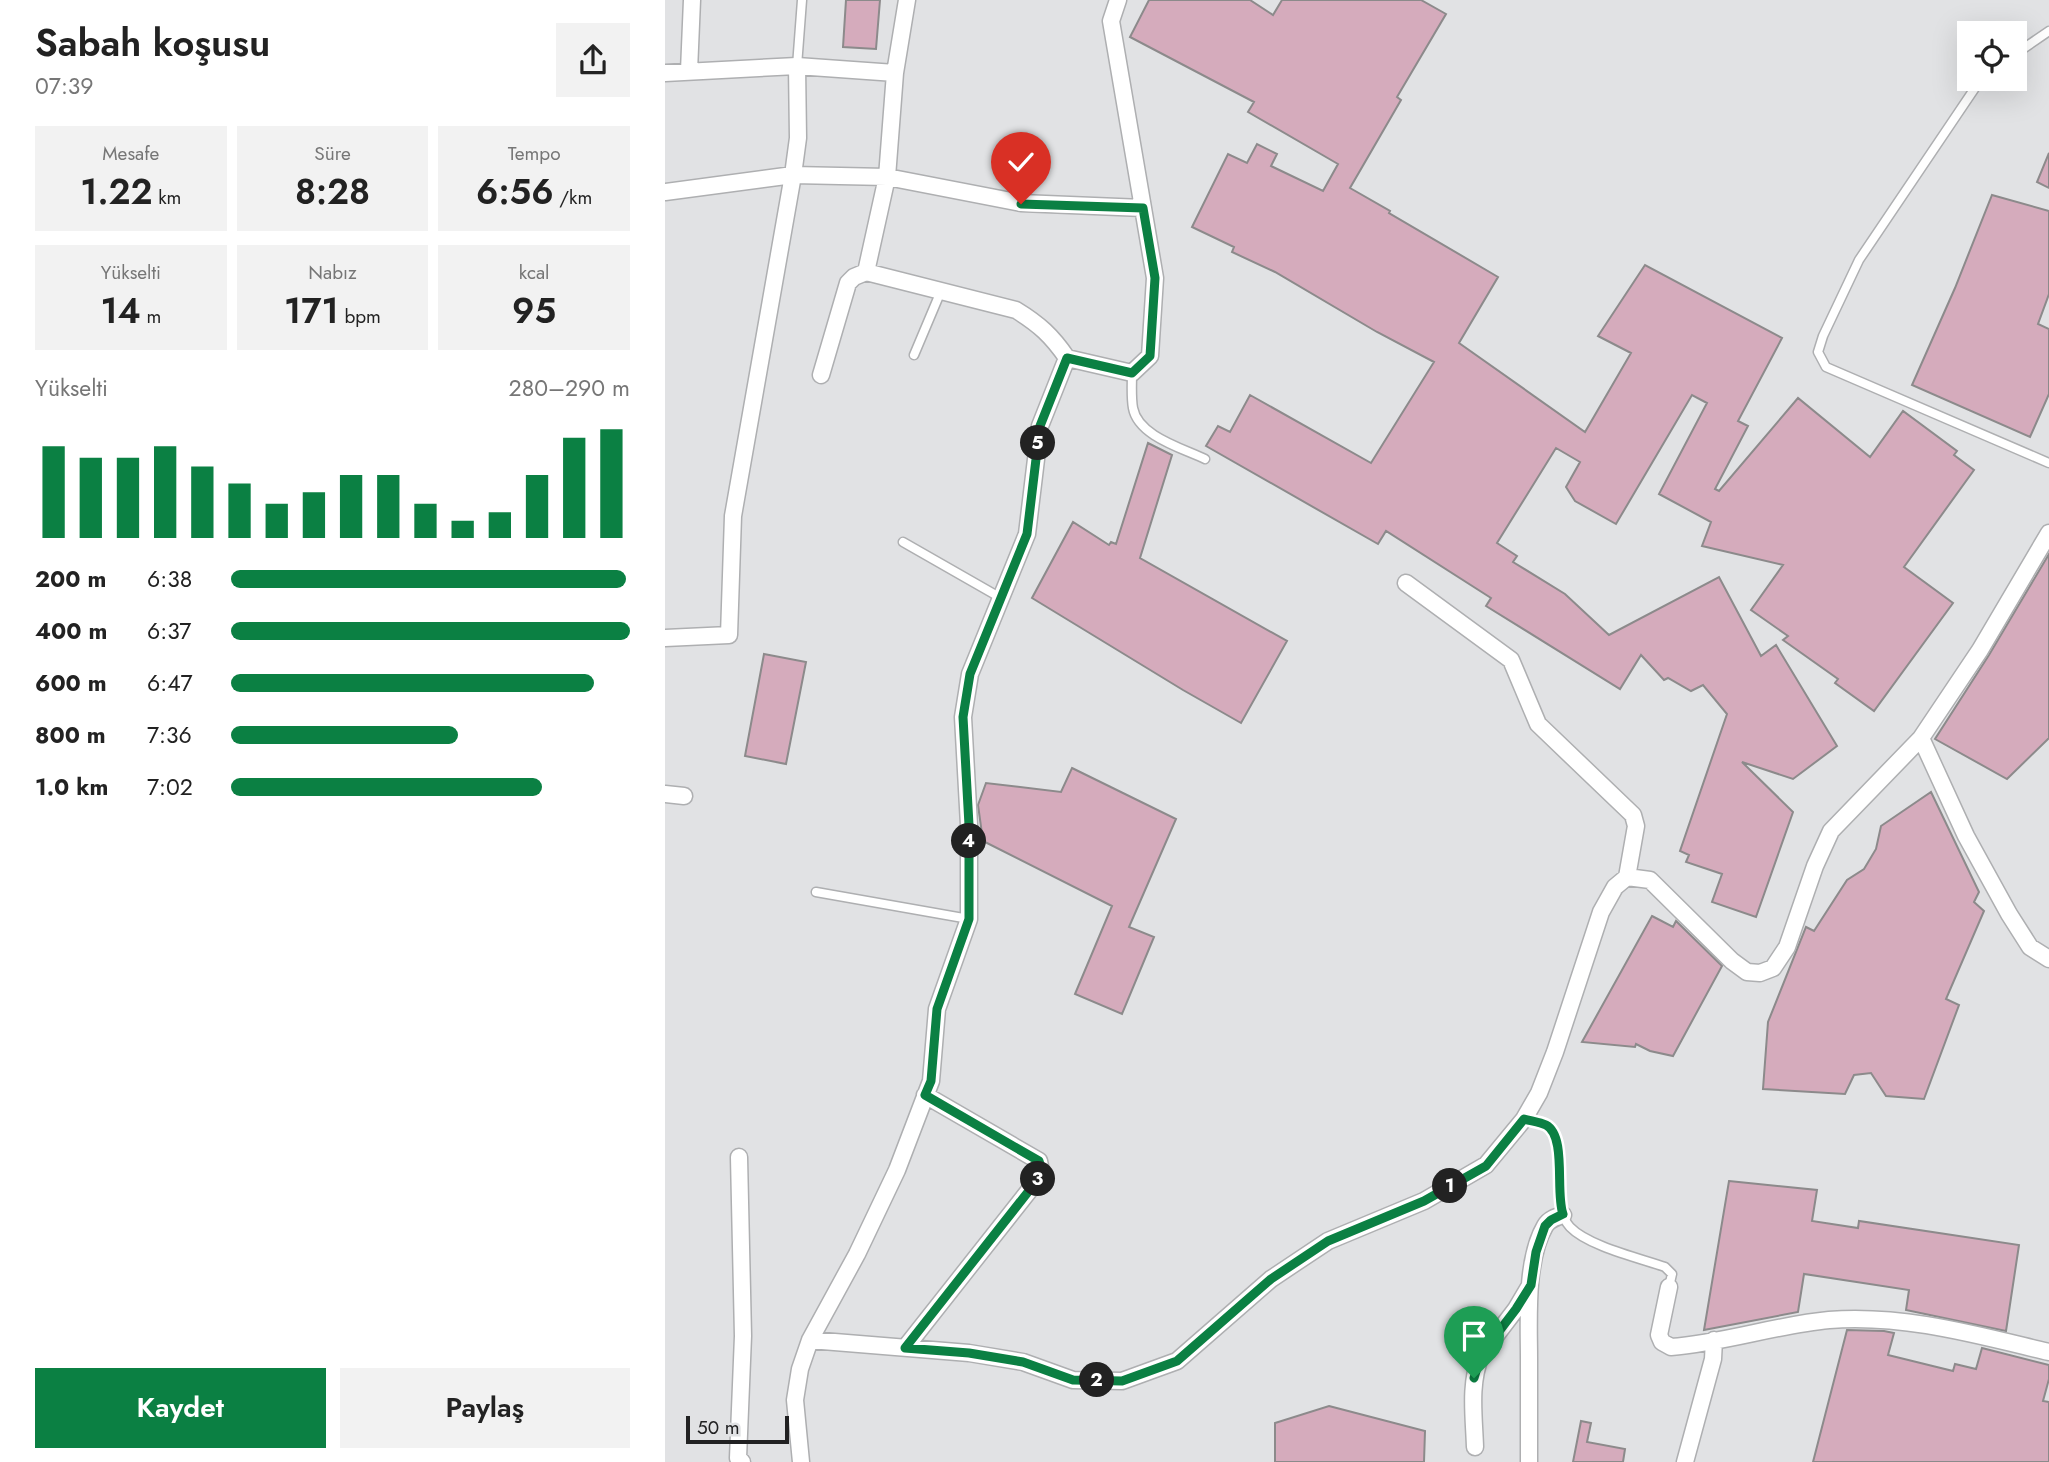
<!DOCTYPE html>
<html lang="tr">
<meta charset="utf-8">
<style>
:root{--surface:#fff;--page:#f2f2f2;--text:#222;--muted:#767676;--accent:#0b8043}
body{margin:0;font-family:Jost,sans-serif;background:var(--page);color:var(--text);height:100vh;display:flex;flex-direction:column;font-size:26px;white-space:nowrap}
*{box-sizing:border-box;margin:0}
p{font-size:23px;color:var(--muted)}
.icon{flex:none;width:38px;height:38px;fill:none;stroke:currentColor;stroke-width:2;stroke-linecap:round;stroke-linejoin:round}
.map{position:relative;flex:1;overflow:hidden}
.side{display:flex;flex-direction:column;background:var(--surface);width:665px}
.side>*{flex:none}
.controls{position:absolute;left:1292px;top:21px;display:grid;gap:14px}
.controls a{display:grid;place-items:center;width:70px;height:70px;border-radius:0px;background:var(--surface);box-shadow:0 7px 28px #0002;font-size:35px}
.scale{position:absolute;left:21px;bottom:18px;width:103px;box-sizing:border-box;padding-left:7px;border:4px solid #212122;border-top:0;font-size:19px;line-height:24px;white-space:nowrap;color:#212122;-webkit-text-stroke:5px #e1e2e4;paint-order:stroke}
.pin{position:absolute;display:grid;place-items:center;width:60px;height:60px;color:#fff;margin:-72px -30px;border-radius:50% 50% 50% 0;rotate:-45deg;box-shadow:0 0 7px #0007}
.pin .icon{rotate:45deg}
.km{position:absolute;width:35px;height:35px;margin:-18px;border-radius:50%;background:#222;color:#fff;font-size:19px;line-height:35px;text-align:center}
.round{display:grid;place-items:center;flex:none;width:74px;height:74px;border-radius:0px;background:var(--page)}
.head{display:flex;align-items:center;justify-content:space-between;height:119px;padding:0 35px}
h1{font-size:38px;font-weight:600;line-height:52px}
.figures{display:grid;grid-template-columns:repeat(3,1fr);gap:10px;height:119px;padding:7px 35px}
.figures div{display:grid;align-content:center;border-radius:0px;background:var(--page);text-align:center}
.figures b{font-size:35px;font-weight:600}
.figures small{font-size:19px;font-weight:400}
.figures p{font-size:19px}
.chart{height:196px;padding:14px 35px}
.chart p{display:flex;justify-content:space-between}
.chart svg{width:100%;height:126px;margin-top:7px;stroke:var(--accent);stroke-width:6}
.action{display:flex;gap:14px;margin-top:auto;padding:14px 35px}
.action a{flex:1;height:80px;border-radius:0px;background:var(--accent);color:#fff;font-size:28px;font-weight:600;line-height:80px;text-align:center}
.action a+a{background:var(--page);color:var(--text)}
ul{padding:0 35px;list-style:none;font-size:23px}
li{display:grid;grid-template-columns:112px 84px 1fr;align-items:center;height:52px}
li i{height:18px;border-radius:9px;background:var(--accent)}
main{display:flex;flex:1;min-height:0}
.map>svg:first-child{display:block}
.building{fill:#d5abbc;stroke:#8c8a8b;stroke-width:2}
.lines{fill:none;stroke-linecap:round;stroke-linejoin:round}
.lane-casing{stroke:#aeafb1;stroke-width:11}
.street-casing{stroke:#aeafb1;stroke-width:19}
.lane{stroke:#fff;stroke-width:8}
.street{stroke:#fff;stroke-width:16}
.route-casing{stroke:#fff;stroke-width:14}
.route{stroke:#0b8043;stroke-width:9}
</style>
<main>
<section class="side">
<div class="head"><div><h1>Sabah koşusu</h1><p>07:39</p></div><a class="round"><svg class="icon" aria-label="share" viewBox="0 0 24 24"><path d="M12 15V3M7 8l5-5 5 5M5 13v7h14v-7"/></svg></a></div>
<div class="figures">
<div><p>Mesafe</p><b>1.22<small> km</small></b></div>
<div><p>Süre</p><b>8:28</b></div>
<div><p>Tempo</p><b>6:56<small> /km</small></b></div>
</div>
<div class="figures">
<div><p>Yükselti</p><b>14<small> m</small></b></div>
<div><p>Nabız</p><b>171<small> bpm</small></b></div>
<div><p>kcal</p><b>95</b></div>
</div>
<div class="chart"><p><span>Yükselti</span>280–290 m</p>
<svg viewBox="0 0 160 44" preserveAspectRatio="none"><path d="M5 44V12M15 44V16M25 44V16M35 44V12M45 44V19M55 44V25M65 44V32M75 44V28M85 44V22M95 44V22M105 44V32M115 44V38M125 44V35M135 44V22M145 44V9M155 44V6"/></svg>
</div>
<ul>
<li><b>200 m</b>6:38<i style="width:99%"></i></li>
<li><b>400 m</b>6:37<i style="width:100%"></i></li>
<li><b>600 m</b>6:47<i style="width:91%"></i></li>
<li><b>800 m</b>7:36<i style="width:57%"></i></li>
<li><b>1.0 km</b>7:02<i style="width:78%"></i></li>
</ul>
<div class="action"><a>Kaydet</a><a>Paylaş</a></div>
</section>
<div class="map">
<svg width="1384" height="1462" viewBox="0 0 1384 1462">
<rect width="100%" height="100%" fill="#e1e2e4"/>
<path class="building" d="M181,0H215L211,49L178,47Z
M484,0H585L608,15L617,0H756L781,14L732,97L736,100L685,188L725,211L724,213L833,277L794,343L920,432L966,353L933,336L980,265L1117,338L1073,421L1083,426L1050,489L1054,491L1133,398L1205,457L1238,411L1292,451L1289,455L1309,470L1239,567L1288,603L1209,711L1170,683L1173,679L1118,640L1123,636L1086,610L1118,565L1037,546L1046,522L994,494L1042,403L1027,395L951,524L910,501L901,487L915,462L891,448L832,543L852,556L848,562L900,594L944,635L1054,577L1096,656L1111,645L1172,746L1128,779L1077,762L1128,812L1091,917L1047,902L1057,874L1021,862L1024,855L1015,851L1062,714L1038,685L1026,691L1003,678L999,680L976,655L955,689L821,606L826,598L721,531L713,544L541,446L553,426L565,432L585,395L706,463L769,362L712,332L610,272L567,252L569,247L527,227L563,154L582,163L592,144L612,154L606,166L658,191L673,164L583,112L589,102L465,37Z
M1384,153V188L1372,182Z
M1327,195L1384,211V294L1373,324L1384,329V394L1365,437L1247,385L1290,288Z
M483,443L507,455L475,558L622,641L576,723L518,690L367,598L408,522L444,545L446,542L451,544Z
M1384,554V738L1342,779L1270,739L1324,655Z
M99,654L141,662L121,764L80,756Z
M407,768L511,819L464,927L489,937L457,1014L410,994L447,906L318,841L313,805L321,783L396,792Z
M1266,792L1314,892L1309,902L1319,911L1281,999L1294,1005L1259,1099L1221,1096L1206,1073L1189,1075L1180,1094L1098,1089L1103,1022L1141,927L1149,931L1182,880L1199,869L1211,849L1216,826Z
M987,916L1008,927L1011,921L1057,966L1008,1056L985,1051L971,1044L970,1047L917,1042Z
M1064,1181L1152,1190L1147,1221L1193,1228L1194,1221L1354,1245L1341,1331L1241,1310L1244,1290L1139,1274L1133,1312L1039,1330Z
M1182,1330L1219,1331L1229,1333L1223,1355L1288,1371L1290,1364L1311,1369L1317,1348L1384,1365V1379L1378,1401L1384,1402V1462H1148Z
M664,1406L760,1431L759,1462H610V1423Z
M916,1421L926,1423L922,1442L960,1449L958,1462H908Z"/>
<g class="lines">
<defs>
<path id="lane" d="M1349,55L1384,31
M132,66L137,0
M1316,79L1194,260L1158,336L1153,352L1161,367L1384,463
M249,355L276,291
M467,373C467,384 466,397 468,408C473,436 517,448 540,459
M238,542L336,598
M151,892L304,919
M859,1119C866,1121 874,1122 880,1125C907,1138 883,1204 905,1227C923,1246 974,1258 1000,1267L1007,1274L1004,1287"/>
<path id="street" d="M132,66L133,138L128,175L222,177L230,73L242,0
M24,71L27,0
M0,73L132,66L230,73
M0,192L128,175L68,516L64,635L0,638
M402,358C387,336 374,324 351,310L201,272L222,177L356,203L478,208
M156,375L183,283L189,277L201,272
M1384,533L1315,650L1256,738L1301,836L1344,914L1365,947L1384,959
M741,583L846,660L873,724L968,815L971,826L962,877
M0,794L19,796
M74,1157L78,1336L73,1458L77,1462
M1004,1287L994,1335L997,1342L1006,1347C1059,1343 1111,1325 1164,1320C1239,1314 1312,1335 1384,1352
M145,1340L304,1353L358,1362L408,1380L457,1381L512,1361L606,1279L663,1241L759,1201L821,1165L859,1119L874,1093L890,1052L936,912L950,887L962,877L985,880L1067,961L1082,972L1095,973L1108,968L1122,947L1150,866L1166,831L1256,738
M240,1348L374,1178L376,1171L374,1161L260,1095
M810,1447C809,1416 804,1384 816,1355L851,1309L864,1287
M136,1462L130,1400L135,1369L145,1340L192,1254L232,1170L266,1081L272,1009L304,919V825L298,717L305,674L362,534L375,426L402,358L467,373L485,356L490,278L446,21L453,0
M864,1462C864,1428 864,1393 864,1359C864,1321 860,1260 880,1226C884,1219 891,1217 898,1215
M1020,1462L1048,1359L1049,1340"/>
</defs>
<use href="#lane" class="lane-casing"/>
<use href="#street" class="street-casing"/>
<use href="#lane" class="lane"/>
<use href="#street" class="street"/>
</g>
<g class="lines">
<defs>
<path id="route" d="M356,204L478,208L490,278L485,356L467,373L402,358L375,426L362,534L305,674L298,717L304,825V919L272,1009L266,1081L260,1095L374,1161L376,1167L374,1178L240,1348L304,1353L358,1362L408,1380L457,1381L512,1361L606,1279L663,1241L759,1201L821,1166L859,1119C866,1121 875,1122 881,1125C902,1136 890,1193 898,1214L886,1220L880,1226L871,1252L866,1285L851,1309L816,1355L809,1378"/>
</defs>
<use href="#route" class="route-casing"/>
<use href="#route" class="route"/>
</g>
</svg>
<div class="controls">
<a><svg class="icon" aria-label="locate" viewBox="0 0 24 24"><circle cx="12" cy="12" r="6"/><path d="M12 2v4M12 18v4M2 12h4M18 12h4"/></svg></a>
</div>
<div class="scale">50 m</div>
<div class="pin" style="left:809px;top:1378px;background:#1e9e55"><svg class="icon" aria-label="arrive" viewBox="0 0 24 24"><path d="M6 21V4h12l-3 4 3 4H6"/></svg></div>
<div class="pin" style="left:356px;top:204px;background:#d93025"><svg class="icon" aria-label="check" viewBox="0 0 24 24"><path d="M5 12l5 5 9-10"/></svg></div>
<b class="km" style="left:785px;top:1186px">1</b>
<b class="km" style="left:432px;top:1380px">2</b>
<b class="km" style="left:373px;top:1179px">3</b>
<b class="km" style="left:304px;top:841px">4</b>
<b class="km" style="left:373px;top:443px">5</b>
</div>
</main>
